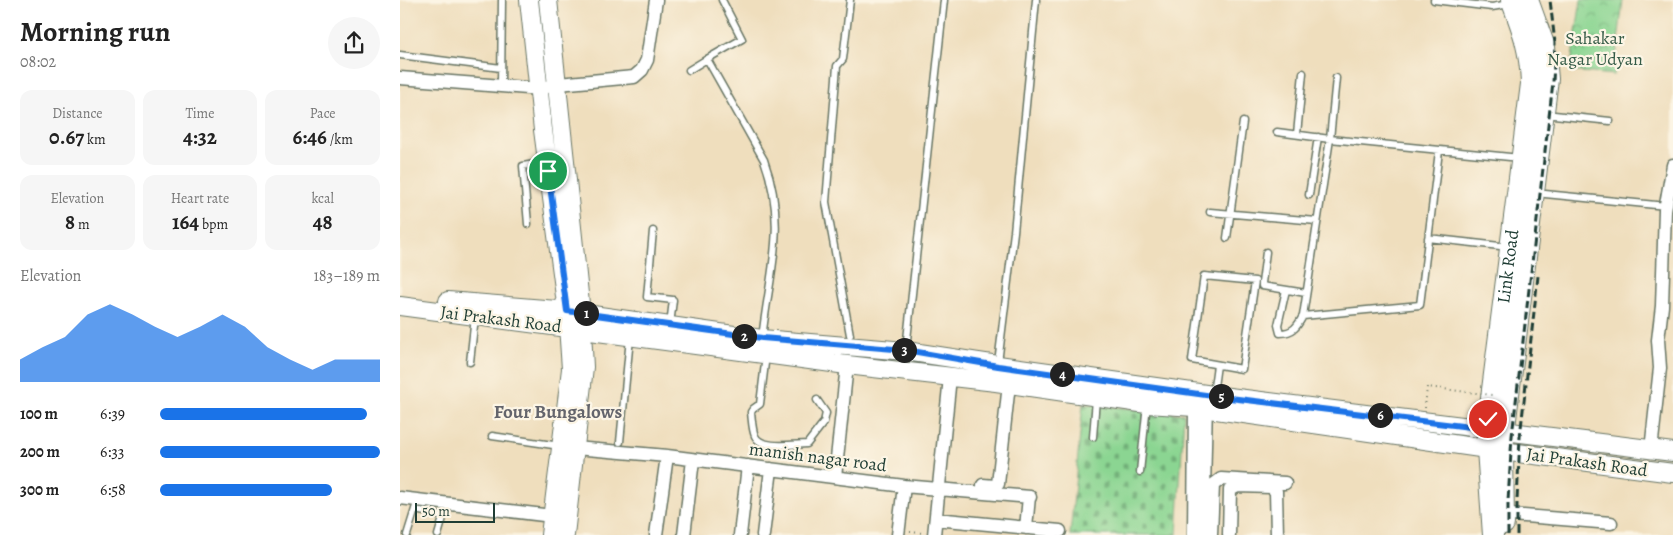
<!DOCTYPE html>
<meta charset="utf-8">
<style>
:root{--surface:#fff;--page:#f6f6f6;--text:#222;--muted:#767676;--accent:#1a73e8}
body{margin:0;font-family:Alegreya,serif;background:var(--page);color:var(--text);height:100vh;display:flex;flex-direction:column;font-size:19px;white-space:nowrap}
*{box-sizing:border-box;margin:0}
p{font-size:16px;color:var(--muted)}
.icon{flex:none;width:28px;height:28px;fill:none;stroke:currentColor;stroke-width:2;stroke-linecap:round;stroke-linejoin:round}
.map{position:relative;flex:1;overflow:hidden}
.side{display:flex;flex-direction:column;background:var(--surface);width:400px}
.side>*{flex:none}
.scale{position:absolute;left:15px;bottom:12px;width:80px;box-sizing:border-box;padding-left:5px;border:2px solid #1f3d34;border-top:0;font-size:14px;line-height:18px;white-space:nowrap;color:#1f3d34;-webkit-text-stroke:4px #fcf5e5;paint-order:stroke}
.pin{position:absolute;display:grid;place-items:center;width:42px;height:42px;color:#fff;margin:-21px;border:2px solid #fff;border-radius:50%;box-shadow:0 1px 5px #0007}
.km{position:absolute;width:25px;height:25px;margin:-12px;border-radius:50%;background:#222;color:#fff;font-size:14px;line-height:25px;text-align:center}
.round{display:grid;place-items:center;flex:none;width:52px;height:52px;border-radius:26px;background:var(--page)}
.head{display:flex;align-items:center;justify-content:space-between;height:85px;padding:0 20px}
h1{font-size:28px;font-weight:700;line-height:38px}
.figures{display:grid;grid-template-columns:repeat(3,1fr);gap:8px;height:85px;padding:5px 20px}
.figures div{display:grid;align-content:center;border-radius:12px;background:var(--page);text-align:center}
.figures b{font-size:21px;font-weight:700}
.figures small{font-size:14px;font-weight:400}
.figures p{font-size:14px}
.chart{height:140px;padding:10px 20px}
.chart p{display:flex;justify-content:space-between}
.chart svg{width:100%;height:90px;margin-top:5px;fill:var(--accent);opacity:.7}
ul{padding:0 20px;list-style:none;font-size:16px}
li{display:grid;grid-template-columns:80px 60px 1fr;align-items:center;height:38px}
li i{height:12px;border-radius:6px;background:var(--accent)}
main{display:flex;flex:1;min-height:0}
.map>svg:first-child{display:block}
.cemetery{fill:url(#cemetery-stones);stroke:#558963}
.park{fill:url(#park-crowns);stroke:#558963}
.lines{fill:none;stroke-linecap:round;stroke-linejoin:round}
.service-casing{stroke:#687564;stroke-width:9}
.minor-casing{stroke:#687564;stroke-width:15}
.secondary-casing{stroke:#687564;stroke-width:20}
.primary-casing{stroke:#687564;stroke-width:22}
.path{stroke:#687564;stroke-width:2;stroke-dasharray:1 4;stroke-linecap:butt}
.service{stroke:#fff;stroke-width:6}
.minor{stroke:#fff;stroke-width:12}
.secondary{stroke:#fff;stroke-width:18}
.primary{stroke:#fff;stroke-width:20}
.rail{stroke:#1f3d34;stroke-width:3;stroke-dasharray:8 4;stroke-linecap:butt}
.path-bridge{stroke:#687564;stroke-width:2;stroke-dasharray:1 4;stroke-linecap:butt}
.route-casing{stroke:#fff;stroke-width:10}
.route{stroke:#1a73e8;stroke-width:6}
.labels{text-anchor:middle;stroke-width:4.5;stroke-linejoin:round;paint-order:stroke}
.park-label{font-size:18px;fill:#355b47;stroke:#fcf5e5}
.street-label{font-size:18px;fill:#1f3d34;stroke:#fcf5e5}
.neighbourhood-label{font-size:19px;font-weight:bold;fill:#64656c;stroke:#fcf5e5}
</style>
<main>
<section class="side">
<div class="head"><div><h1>Morning run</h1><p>08:02</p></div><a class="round"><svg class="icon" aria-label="share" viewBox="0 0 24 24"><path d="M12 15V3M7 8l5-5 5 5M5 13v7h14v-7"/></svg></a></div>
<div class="figures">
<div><p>Distance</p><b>0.67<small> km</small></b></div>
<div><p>Time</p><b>4:32</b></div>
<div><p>Pace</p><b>6:46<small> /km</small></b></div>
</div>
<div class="figures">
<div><p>Elevation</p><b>8<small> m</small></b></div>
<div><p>Heart rate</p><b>164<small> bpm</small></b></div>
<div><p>kcal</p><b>48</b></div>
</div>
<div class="chart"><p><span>Elevation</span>183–189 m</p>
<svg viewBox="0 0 160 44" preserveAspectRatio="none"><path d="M0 44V33L10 27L20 22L30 11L40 6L50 11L60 17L70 22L80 17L90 11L100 17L110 27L120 33L130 38L140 33L150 33L160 33V44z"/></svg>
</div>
<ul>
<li><b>100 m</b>6:39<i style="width:94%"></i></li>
<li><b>200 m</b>6:33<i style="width:100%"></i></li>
<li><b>300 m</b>6:58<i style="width:78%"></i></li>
</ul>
</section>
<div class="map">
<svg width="1273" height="535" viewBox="0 0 1273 535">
<defs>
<pattern id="cemetery-stones" width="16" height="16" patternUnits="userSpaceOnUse" patternTransform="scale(1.25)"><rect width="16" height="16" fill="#8bd592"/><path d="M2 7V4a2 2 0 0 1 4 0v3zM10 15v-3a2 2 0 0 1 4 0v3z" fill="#71ae78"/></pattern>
<pattern id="park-crowns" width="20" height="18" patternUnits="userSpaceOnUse" patternTransform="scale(1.25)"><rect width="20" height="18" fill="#8bd592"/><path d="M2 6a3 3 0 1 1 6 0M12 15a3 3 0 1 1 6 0" fill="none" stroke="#71ae78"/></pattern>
</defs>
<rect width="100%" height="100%" fill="#fcf5e5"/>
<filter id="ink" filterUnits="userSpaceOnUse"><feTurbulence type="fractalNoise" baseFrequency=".02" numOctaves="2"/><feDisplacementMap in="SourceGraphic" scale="10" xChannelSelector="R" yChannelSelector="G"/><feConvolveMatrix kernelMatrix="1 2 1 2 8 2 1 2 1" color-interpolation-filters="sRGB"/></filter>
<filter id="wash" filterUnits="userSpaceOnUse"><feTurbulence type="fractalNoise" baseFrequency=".0096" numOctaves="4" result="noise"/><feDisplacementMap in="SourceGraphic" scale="20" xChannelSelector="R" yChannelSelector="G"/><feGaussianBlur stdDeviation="1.12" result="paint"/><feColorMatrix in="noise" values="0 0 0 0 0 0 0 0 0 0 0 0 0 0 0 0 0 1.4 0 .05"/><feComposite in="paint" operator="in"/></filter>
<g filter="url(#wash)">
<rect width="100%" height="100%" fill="#efdebd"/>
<path class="cemetery" d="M683,404L784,414L777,535H670Z"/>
<path class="park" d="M1181,0H1223L1214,75L1170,71Z"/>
</g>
<g filter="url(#ink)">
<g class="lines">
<defs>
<path id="service" d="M450,0L443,59L437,66L426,202L450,335
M1034,0L1092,7L1109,4
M0,55L101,68
M307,59L342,39L322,0
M289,70L307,59L364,160C388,226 369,273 362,339
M101,86L102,0
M1145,114L1210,121
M877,132L930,139L936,78
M897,134L903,73
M1039,151L1020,305L903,316L930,139L1120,158
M1145,194L1266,206
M909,195L918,137
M810,212L917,221
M128,224L123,166L146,162
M253,231L247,297L273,300L270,325
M827,238L843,122
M1028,238L1109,247
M866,252L862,283V286L906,293
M804,276L855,281L842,369L792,360Z
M886,290L878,325L880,333C893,333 897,327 903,316
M506,349L544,0
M366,355L360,404L353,409L351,412C352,420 352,429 355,436C361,450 394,444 407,444L424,422L426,413L417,400
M70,362L75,317
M598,363L614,232L636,0
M813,394L817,365
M92,436L160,446
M693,437L696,399
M220,442L230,338
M740,472L747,404
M15,510L35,514L43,518L38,535
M7,535L16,506"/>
<path id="minor" d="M0,78L140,89L158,84L234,77L242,70L247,60L256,0
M175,448L267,456L504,486L630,497
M1251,450L1260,368L1258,340L1262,306L1265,210L1273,165
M435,477L447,365
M583,485L595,486L598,484L609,384
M0,498L152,516
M1099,514L1211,523
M536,519L660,531
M626,528L629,497
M256,535L267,456
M284,535L293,460
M340,535L348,466
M363,535L371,469
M498,535L504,486
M534,535L550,377
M794,535L795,407L797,400
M803,535L806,402
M811,535L813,485L821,479L885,483
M829,535L830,490L838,486L871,487L876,491L877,535"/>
<path id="secondary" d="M129,0L143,130L167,311L171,369L150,535
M148,0L181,313L184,367L165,535
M48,301L157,310L362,339L506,351L598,365L813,395L1273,452
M0,306L447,365L596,382L747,404L795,407L1087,449L1273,473"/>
<g id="primary">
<path d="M1104,524L1103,451L1105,427L1148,79L1145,47L1128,0"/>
<path id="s1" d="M1093,535L1087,449V429L1131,84C1130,50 1123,31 1111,0"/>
</g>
</defs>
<use href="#service" class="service-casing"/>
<use href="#minor" class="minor-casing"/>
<use href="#secondary" class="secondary-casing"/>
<use href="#primary" class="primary-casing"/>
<path class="path" d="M510,532L523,533"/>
<use href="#service" class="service"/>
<use href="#minor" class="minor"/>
<use href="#secondary" class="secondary"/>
<use href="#primary" class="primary"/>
<path class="rail" d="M1108,535V501L1112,436L1153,82L1155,43L1150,0
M1117,535V501L1120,437L1138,276"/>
<path class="path-bridge" d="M1025,408L1027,387L1092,395"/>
</g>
</g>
<g class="lines" filter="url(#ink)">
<defs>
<path id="route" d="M148,171L167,311L362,338L506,350L598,366L813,396L1087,429L1088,419"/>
</defs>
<use href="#route" class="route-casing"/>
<use href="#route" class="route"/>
</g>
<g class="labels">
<g class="park-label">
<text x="1195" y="44">Sahakar<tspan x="1195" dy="21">Nagar Udyan</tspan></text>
</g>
<g class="street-label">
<text dy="6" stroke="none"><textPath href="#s1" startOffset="270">Link Road</textPath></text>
<text transform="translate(101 319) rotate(7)" y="6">Jai Prakash Road</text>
<text transform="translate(418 457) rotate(7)" y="6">manish nagar road</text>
<text transform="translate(1187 462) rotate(8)" y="6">Jai Prakash Road</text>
</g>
<g class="neighbourhood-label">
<text x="158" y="418">Four Bungalows</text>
</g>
</g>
</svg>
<div class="scale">50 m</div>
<div class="pin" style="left:148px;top:171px;background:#1e9e55"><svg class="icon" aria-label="arrive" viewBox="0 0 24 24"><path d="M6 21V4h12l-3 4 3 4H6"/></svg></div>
<div class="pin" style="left:1088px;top:419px;background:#d93025"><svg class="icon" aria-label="check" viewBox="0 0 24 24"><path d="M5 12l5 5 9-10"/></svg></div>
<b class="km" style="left:186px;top:313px">1</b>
<b class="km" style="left:344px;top:336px">2</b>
<b class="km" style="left:504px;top:350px">3</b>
<b class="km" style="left:662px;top:374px">4</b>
<b class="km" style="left:821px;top:396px">5</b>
<b class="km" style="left:980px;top:415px">6</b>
</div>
</main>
